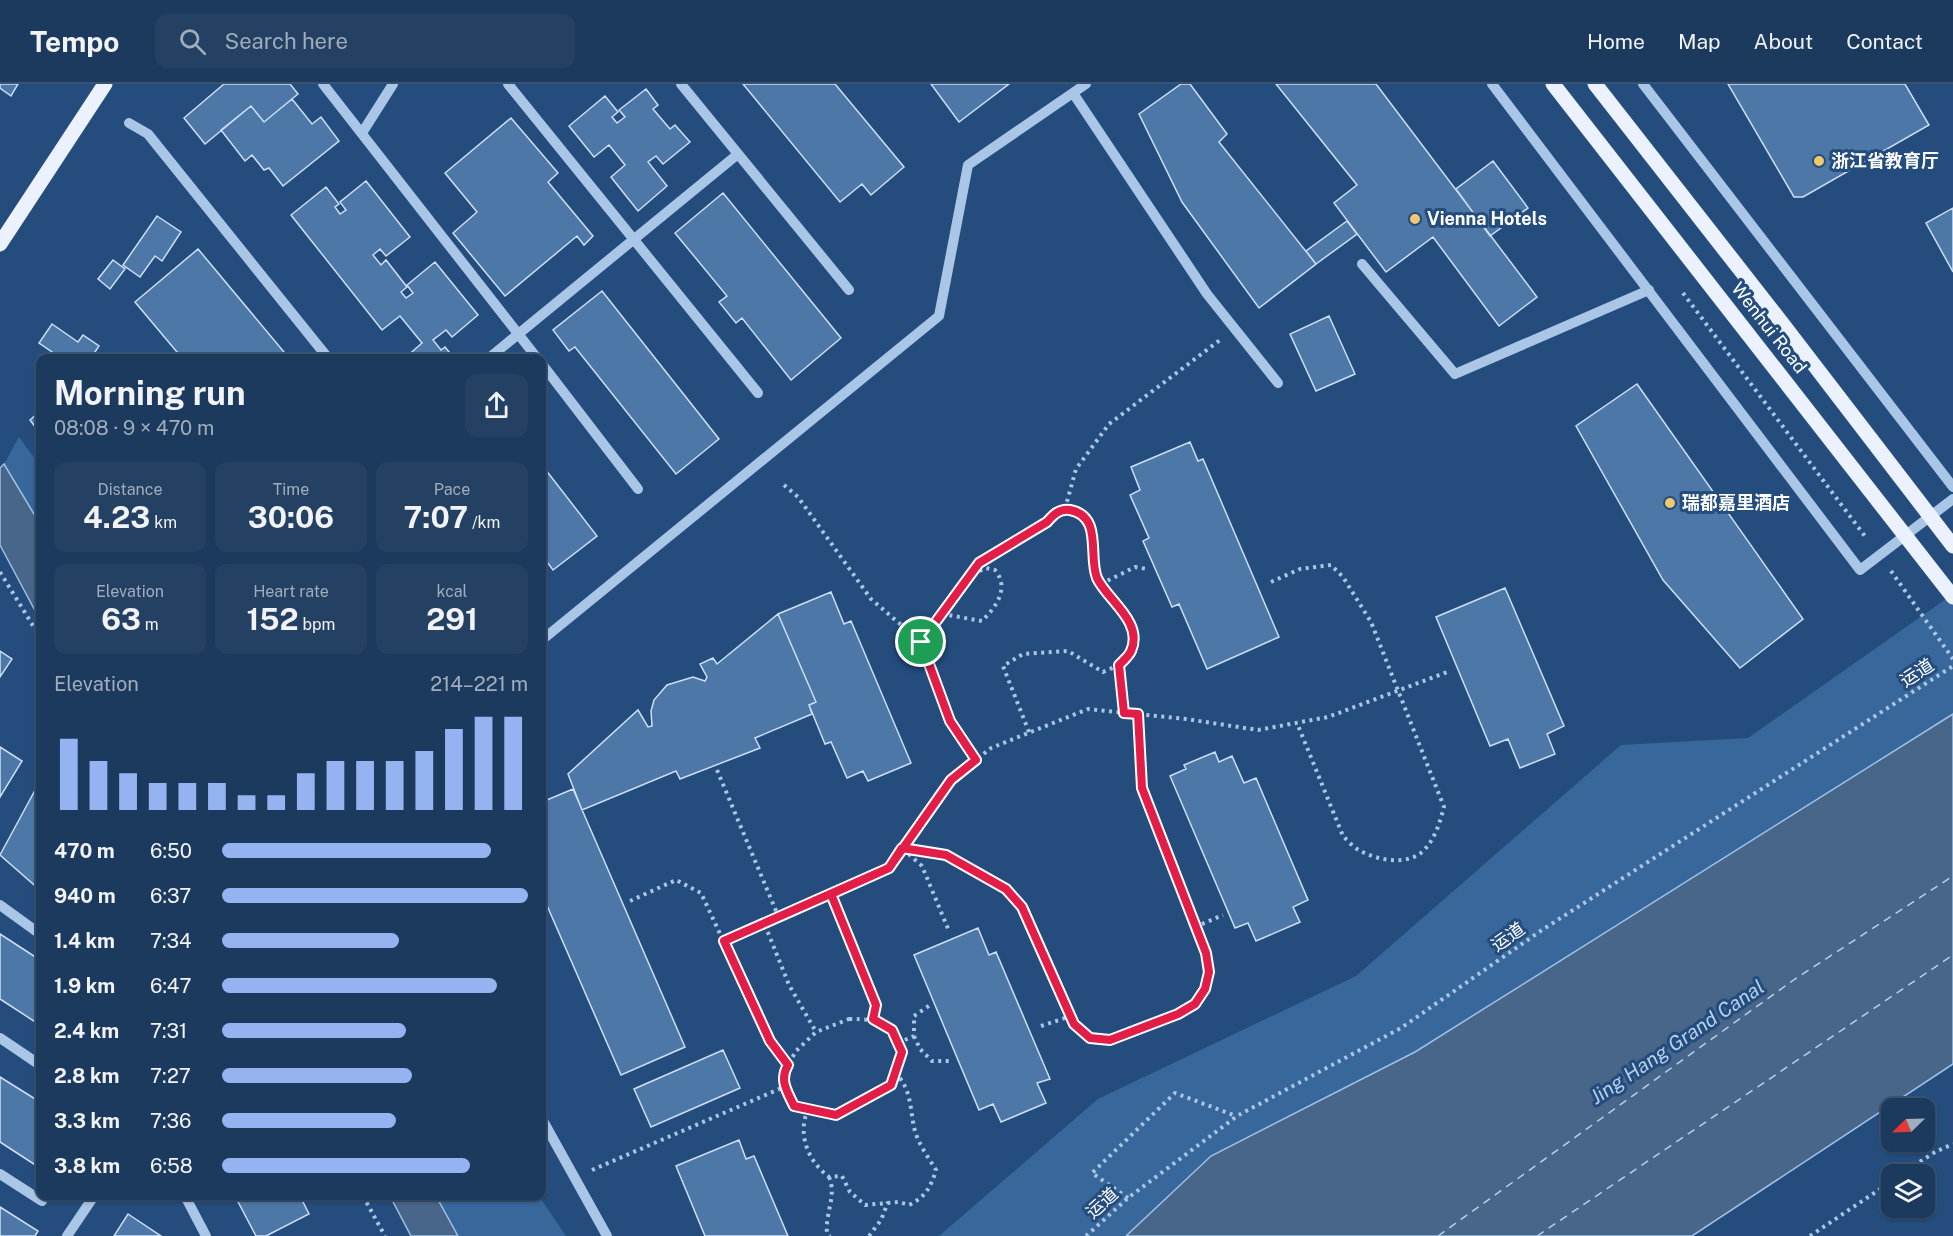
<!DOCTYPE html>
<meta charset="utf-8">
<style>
:root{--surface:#1b3a5e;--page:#244164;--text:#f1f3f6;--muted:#a0adbc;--line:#395473;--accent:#95b2f1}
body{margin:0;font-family:"Public Sans","Noto Sans SC",sans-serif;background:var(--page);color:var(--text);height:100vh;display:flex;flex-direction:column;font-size:22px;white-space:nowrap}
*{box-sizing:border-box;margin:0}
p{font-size:20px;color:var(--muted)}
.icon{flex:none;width:33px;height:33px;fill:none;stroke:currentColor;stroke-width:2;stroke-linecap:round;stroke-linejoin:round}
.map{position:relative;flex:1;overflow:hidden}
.side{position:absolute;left:36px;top:270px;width:510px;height:846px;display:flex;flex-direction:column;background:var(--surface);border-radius:12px;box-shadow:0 2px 4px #0004,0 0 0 2px var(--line)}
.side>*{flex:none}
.needle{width:39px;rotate:247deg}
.buttons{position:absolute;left:1881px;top:1014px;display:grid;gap:12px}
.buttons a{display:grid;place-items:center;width:54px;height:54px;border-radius:12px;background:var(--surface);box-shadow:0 2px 4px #0004,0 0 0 2px var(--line);font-size:30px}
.pin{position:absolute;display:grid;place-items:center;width:51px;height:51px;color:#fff;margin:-26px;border:3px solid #fff;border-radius:50%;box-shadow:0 2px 6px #0007}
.round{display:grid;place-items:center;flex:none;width:63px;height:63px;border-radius:12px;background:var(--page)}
.headline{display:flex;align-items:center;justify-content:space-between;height:102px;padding:0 18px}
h1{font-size:33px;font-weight:700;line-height:45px}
.figures{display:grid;grid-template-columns:repeat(3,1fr);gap:9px;height:102px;padding:6px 18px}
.figures div{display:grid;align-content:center;border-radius:12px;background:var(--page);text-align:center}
.figures b{font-size:30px;font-weight:700}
.figures small{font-size:16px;font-weight:400}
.figures p{font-size:16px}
.chart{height:168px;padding:12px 18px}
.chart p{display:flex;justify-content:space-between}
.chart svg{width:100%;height:108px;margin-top:6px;stroke:var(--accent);stroke-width:6}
ul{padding:0 18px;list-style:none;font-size:20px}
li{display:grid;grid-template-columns:96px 72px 1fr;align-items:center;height:45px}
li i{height:15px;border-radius:8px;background:var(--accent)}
header{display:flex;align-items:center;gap:36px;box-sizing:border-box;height:84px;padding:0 30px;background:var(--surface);border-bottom:2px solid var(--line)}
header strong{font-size:28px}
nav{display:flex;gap:33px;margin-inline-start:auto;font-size:21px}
.search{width:420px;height:54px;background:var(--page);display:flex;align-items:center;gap:15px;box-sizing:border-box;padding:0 21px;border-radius:12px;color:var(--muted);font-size:22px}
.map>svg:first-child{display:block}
.green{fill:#38679c}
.water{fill:#486689;stroke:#9ec1e6;stroke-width:1.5}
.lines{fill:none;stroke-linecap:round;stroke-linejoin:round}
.ferry{stroke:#b5d0ed;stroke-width:1.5;stroke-dasharray:8 6;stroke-linecap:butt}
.building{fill:#4d77a7;stroke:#cddff5;stroke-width:1.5}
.path{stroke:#aac6e6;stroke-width:4;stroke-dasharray:3 4.5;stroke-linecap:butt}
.minor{stroke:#aac6e6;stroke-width:10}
.major{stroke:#ebf2fd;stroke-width:15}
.route-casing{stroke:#fff;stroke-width:12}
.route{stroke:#e11d48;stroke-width:8}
.poi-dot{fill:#f0c86e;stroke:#244d7e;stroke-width:2}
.labels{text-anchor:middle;stroke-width:6;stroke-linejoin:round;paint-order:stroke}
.poi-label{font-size:18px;font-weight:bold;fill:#fff;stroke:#244d7e;text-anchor:start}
.street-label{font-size:18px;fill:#fff;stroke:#244d7e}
.water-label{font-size:20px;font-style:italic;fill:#b5d0ed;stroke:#244d7e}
</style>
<header>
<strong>Tempo</strong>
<div class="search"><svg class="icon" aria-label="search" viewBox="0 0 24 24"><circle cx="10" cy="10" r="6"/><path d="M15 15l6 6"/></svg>Search here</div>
<nav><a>Home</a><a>Map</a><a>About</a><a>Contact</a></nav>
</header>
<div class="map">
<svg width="1953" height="1152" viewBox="0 0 1953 1152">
<rect width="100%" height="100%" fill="#244d7e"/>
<path class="green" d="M19,353L40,382V440L4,380Z
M1953,510V630L1415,968L1211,1072L1126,1152H939L1098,1015L1356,892L1621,661L1748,654Z
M436,1112H539L566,1152H458Z"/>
<path class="water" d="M4,380L40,440V536L0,461V384Z
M1953,630V980L1692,1152H1126L1211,1072L1415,968Z
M390,1112H436L458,1152H411Z"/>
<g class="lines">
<path class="ferry" d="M1438,1152L1795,895L1953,792
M1537,1152L1953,871"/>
</g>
<path class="building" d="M0,0H18L11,12L0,4Z
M224,0H290L298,10L264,38L251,22L205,60L184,34Z
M743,0H835L904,83L871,111L862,100L840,118Z
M931,0H1009L959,38Z
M1181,0H1190L1227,50L1219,58L1316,180L1259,224L1182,118L1139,30Z
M1276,0H1376L1537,213L1499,242L1433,153L1386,188L1334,119L1357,101Z
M1728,0H1905L1929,41L1803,113H1794Z
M646,5L658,21L653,25L670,45L675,41L690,58L663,80L656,72L648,78L667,102L638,127L611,93L625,81L609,61L594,73L569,42L605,12L618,28L612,33L617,39L625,33L619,26Z
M292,15L312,40L321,33L339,57L283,102L269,84L264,86L252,71L245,77L221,46L251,22L264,38Z
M511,34L558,89L548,98L593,152L584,161L577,152L505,212L453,149L477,128L445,89Z
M1493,77L1528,124L1490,152L1456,105Z
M366,97L410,153L386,172L380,165L373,171L381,181L386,176L407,203L401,208L406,214L413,209L407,201L435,178L478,231L452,253L446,246L433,256L441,266L445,263L454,274H405L422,259L400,232L382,246L291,131L326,103L339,120L335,123L340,130L346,126L340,118Z
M723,109L841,254L791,296L742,234L736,239L719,218L727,212L675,149Z
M1953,124V188L1926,139Z
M157,132L181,148L162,177L155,172L140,193L123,181Z
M1347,137L1357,150L1316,180L1306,167Z
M198,165L289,274H182L135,218Z
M113,176L125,185L110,205L98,195Z
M602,207L719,355L676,390L575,263L569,267L553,246Z
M1329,232L1355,290L1316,307L1290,250Z
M52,240L78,258L83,251L99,262L91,274H61L39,259Z
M1637,300L1803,535L1740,584L1663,496L1576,342Z
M40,327V349L30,336Z
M1190,358L1198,377L1203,375L1279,553L1207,585L1179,520L1172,523L1143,457L1149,454L1130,411L1140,406L1131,383Z
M542,381L597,452L553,486L542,471Z
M1505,504L1564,642L1547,650L1555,670L1520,684L1508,655L1490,662L1436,533Z
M831,508L844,540L851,537L911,679L868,697L863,687L847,694L831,658L825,660L809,621L816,618L778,530Z
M778,530L816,618L809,621L812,630L755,654L760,664L680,695L676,687L582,726L568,690L638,626L648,643L652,642L651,627L654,616L667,601L693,593L705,597L707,593L700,580L713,574L717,580Z
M0,567L12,575L0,593Z
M0,663L22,677L0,713Z
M1215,668L1219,678L1232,672L1244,699L1256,694L1308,816L1293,823L1300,838L1256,857L1248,839L1235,844L1170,692L1186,685L1184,681Z
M40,697V806L0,771Z
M573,705L685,963L621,991L542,810V718Z
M978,844L989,871L996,868L1050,995L1037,999L1046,1019L1001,1038L993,1020L979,1026L914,871Z
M0,850L40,876V941L0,915Z
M723,966L740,1004L651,1043L634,1005Z
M0,993L40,1018V1084L0,1058Z
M739,1056L746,1075L754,1072L788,1152H705L676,1082Z
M235,1112H300L309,1130L266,1152H256Z
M0,1123L38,1147L35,1152H0Z
M128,1130L161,1152H114Z"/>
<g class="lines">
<path class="path" d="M1683,209L1867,455
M784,401L798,413L871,515L921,558
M1065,425L1076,385L1109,340L1220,256
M1891,487L1953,575
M0,488L40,553
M1271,498L1300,485L1331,481L1343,493L1371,538L1444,723C1440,738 1435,755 1424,766C1408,783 1375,776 1357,765C1352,762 1347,756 1343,752L1297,639
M1101,500L1135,483L1147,485
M942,530L982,537C996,523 1010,504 995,486L986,484L972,490
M1029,648L1003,582L1023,570L1068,567L1103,588L1119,581
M976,676L950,637L921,558L979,479L1047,438C1053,430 1060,424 1070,426C1103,433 1087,472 1097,494C1107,516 1143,538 1131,567C1129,572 1123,577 1119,581L1124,629
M717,686L779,834
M902,764L946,771L1007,805L1022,823L1074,940L1090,954L1110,956L1178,930L1195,920L1205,905L1209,888L1206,869L1141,704L1138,630
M903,765L922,782L949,847
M831,810L876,921L874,935
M630,817L676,796L701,809L770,957L788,981
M765,841L789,901L816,948
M1195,843L1223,831
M724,857L889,784L951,696L991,664L1088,625L1186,635L1258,646L1328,633L1450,587
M849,935C883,935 888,938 901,968L891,1001L836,1031L794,1022L784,1003L783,990L796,967L816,948Z
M1041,942L1071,932
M914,952L920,965L932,977H952
M898,959L914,952V932L930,921
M808,1025C797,1051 808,1077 829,1093L842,1092L850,1108L865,1121L899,1118L909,1121C926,1113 931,1102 936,1086C928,1073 917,1058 914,1043C910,1024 911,1003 895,989
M592,1086L784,1003
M1901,1090L1935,1068L1953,1060
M829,1093C837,1112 825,1129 827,1149L830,1152
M363,1112L385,1152
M1128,1114L1092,1089L1175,1009L1236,1032
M869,1152L881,1136L888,1118
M1086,1152L1128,1114L1237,1032L1401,944L1542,846L1953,582
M1810,1152L1892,1097"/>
<path class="minor" d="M323,0L537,274
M508,0L758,309
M681,0L849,206
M1492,0L1860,486L1953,415
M1643,0L1953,403
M1073,9L1207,210L1278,299
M129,39L148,50L328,274
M362,49L393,0
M1362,180L1455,290L1649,206
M489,274L738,70
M542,280L638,405
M542,556L939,232L968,81L1086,0
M0,821L40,850
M0,954L40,981
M542,1035L607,1152
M0,1090L42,1117
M185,1112L206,1152
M67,1152L94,1112"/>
<path class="major" d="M1553,0L1953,513
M1595,0L1785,243L1953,462
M0,160L105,0"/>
</g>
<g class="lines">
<defs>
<path id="route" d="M921,558L950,637L976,676L951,696L889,784L724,857L770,957L788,981C779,996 787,1007 794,1022L836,1031L891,1001L902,968L892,946L873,935L876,921L831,810L889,784L902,764L946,771L1006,805L1022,823L1074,940L1090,954L1110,956L1178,930L1195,920L1205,905L1209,888L1206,869L1142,704L1138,630L1124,629L1119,581C1123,577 1129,572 1131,567C1144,538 1107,516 1097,494C1088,472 1103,432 1070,426C1060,424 1053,431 1047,438L979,479L921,558"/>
</defs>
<use href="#route" class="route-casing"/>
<use href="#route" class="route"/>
</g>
<g class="poi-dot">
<circle cx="1819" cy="77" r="6"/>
<circle cx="1415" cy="135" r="6"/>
<circle cx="1670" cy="419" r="6"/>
</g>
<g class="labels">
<g class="poi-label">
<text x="1831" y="83">浙江省教育厅</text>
<text x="1427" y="141">Vienna Hotels</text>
<text x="1682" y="425">瑞都嘉里酒店</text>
</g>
<g class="street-label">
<text transform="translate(1769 244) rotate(52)" y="6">Wenhui Road</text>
<text transform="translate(1917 589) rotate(-33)" y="6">运道</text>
<text transform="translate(1508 853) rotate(-35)" y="6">运道</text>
<text transform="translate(1102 1119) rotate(-42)" y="6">运道</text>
</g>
<g class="water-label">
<text transform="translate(1677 958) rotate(-34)" y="7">Jing Hang Grand Canal</text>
</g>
</g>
</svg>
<div class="buttons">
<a><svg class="needle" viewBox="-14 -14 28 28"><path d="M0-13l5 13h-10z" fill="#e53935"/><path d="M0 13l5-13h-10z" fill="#a0adbc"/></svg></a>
<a><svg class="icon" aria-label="layers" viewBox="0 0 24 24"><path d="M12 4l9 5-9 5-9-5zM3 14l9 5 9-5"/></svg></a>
</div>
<div class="pin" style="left:921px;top:558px;background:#1e9e55"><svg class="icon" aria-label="arrive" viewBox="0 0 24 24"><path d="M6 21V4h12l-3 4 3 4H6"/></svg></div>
<section class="side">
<div class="headline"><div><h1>Morning run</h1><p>08:08 · 9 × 470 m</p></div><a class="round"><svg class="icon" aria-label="share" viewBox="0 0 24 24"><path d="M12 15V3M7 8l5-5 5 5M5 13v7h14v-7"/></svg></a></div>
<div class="figures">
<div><p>Distance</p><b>4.23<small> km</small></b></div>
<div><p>Time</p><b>30:06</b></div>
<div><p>Pace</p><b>7:07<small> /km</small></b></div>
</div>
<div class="figures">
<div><p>Elevation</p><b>63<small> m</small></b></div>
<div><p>Heart rate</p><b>152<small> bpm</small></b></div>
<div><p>kcal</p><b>291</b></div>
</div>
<div class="chart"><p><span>Elevation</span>214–221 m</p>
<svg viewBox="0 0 160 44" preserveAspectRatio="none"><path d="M5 44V15M15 44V24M25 44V29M35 44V33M45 44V33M55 44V33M65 44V38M75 44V38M85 44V29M95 44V24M105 44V24M115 44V24M125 44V20M135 44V11M145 44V6M155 44V6"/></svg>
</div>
<ul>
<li><b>470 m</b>6:50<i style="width:88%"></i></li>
<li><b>940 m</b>6:37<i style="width:100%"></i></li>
<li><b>1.4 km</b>7:34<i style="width:58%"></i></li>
<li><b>1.9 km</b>6:47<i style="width:90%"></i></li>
<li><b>2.4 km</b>7:31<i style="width:60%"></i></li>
<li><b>2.8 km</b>7:27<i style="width:62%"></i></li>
<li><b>3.3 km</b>7:36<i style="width:57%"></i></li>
<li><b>3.8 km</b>6:58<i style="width:81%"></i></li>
</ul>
</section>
</div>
